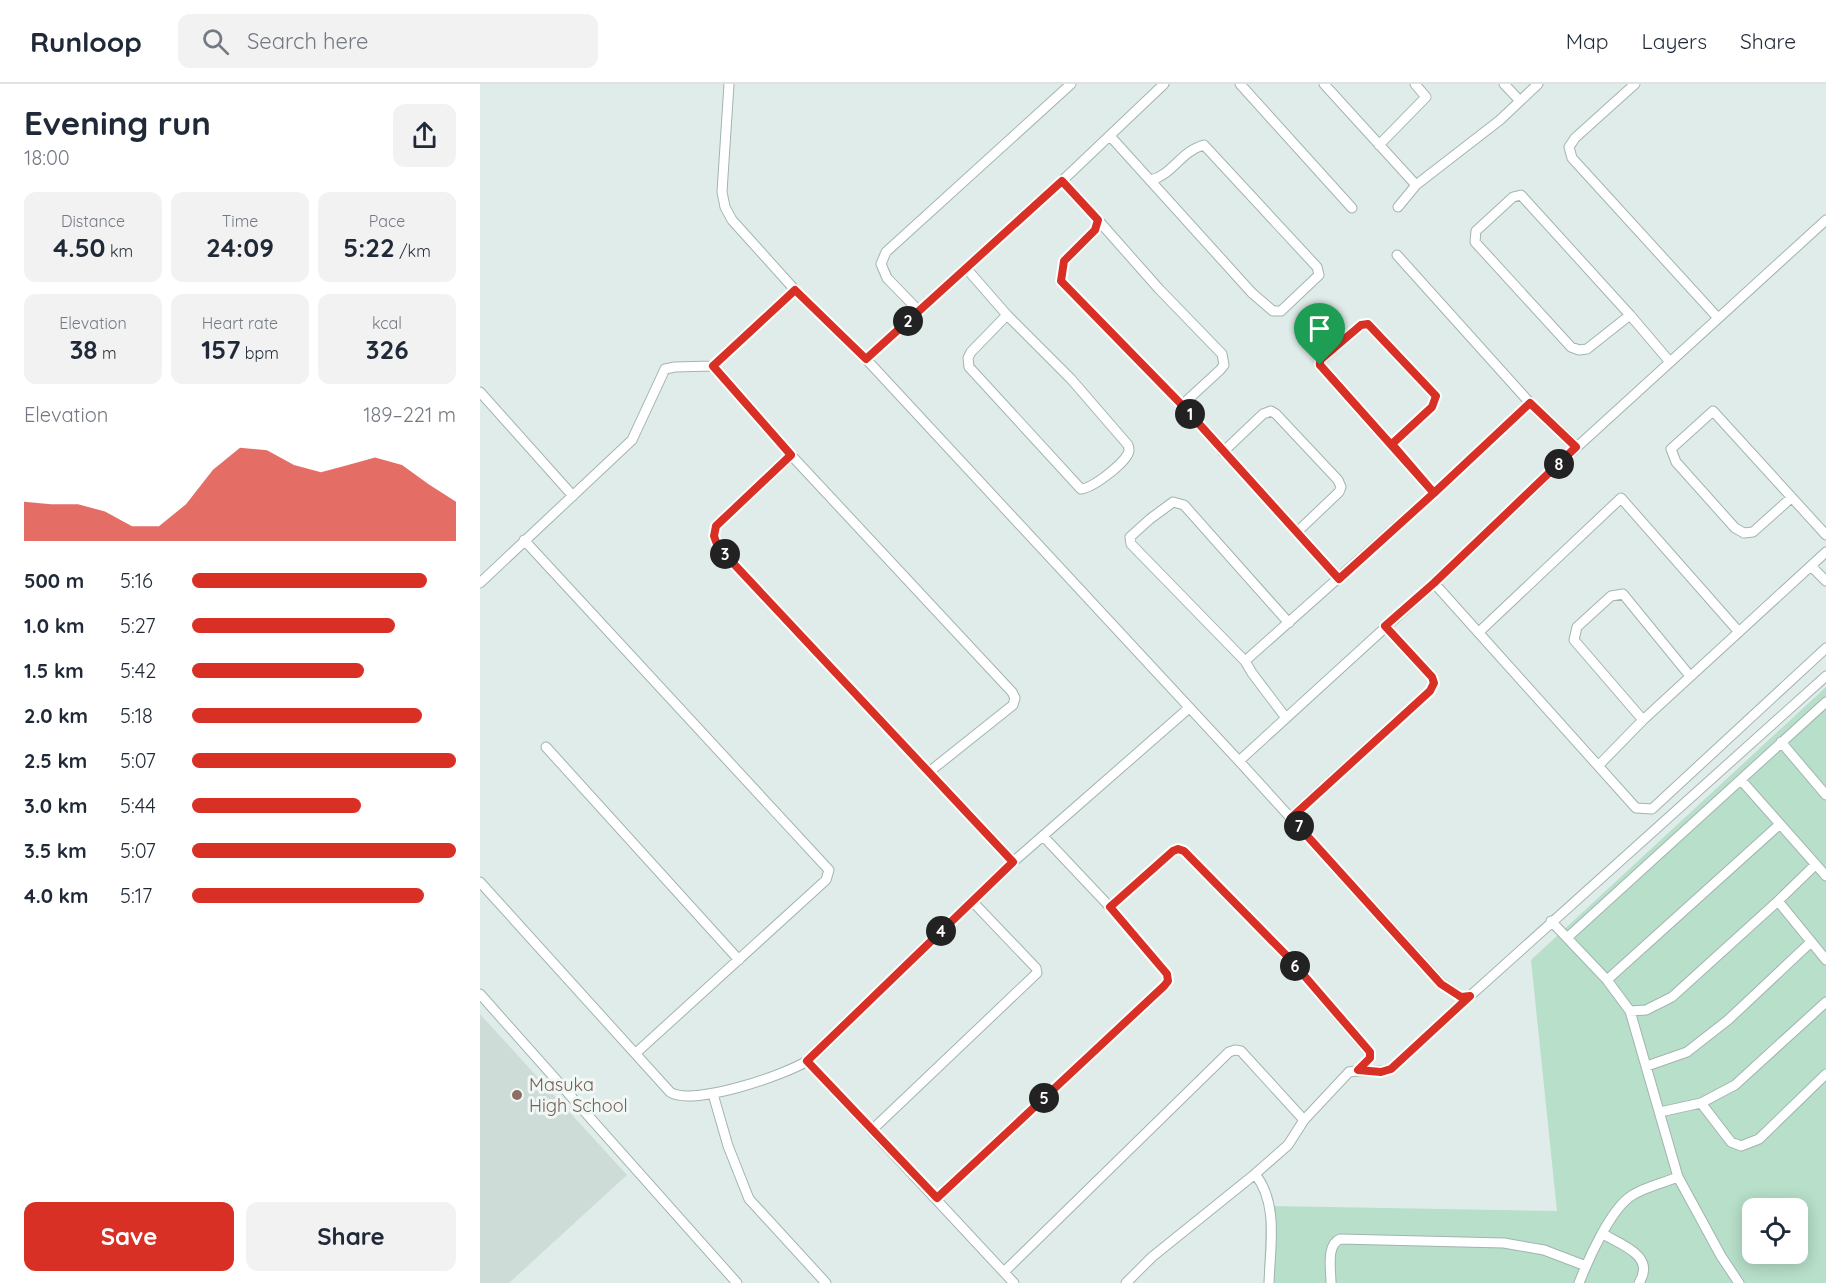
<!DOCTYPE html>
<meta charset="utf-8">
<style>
:root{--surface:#fff;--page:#f2f2f3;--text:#1f2937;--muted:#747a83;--line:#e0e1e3;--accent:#d93025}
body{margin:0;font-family:Quicksand,sans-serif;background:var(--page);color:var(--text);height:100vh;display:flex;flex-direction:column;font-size:22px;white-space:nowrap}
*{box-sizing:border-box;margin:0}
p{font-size:20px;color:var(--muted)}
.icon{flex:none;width:33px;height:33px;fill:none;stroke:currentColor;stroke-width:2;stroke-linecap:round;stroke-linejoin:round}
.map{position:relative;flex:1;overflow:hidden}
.side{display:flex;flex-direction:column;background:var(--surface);width:480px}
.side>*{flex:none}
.buttons{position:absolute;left:1262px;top:1114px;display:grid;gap:12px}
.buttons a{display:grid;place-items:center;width:66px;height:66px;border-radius:12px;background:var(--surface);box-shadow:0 3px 15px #0003;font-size:30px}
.pin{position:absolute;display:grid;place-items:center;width:51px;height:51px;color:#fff;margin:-62px -26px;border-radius:50% 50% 50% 0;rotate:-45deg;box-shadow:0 0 6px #0007}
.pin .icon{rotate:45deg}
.km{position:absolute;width:30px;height:30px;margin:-15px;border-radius:50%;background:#222;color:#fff;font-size:16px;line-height:30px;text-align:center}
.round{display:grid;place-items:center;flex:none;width:63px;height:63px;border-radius:12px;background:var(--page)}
.summary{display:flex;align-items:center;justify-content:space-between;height:102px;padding:0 24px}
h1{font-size:33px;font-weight:800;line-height:45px}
.figures{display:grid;grid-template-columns:repeat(3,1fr);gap:9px;height:102px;padding:6px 24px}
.figures div{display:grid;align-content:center;border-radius:12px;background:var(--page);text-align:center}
.figures b{font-size:26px;font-weight:800}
.figures small{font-size:16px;font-weight:400}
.figures p{font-size:16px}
.chart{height:168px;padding:12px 24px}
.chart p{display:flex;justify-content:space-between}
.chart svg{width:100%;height:108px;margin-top:6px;fill:var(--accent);opacity:.7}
.cta{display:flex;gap:12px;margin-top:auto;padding:12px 24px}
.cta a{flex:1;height:69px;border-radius:12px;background:var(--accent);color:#fff;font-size:24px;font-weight:800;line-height:69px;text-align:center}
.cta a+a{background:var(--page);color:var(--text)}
ul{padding:0 24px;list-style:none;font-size:20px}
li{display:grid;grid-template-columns:96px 72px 1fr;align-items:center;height:45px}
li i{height:15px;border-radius:8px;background:var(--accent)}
header{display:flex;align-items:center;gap:36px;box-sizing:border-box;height:84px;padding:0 30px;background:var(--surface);border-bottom:2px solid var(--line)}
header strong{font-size:28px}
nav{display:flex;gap:33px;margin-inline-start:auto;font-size:21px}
.search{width:420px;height:54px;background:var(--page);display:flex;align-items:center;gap:15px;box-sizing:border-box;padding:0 21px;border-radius:12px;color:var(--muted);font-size:22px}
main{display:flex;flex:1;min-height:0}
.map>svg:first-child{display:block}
.built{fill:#cedcd8}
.green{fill:#b7dfc9;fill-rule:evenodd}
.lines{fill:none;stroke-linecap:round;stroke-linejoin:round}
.minor-casing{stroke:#a2b4b1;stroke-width:11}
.minor{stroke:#fff;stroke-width:9}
.route-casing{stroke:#fff;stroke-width:12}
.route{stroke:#d93025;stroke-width:8}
.education-dot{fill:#8d6e63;stroke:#f0f8f6;stroke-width:2}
.labels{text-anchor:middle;stroke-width:6;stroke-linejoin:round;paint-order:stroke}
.education-label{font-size:18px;fill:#785e54;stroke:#f0f8f6;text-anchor:start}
</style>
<header>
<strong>Runloop</strong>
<div class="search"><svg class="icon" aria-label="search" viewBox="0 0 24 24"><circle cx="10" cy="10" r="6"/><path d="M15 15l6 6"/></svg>Search here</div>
<nav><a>Map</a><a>Layers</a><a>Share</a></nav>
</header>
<main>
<section class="side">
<div class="summary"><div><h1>Evening run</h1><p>18:00</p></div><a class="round"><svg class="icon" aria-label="share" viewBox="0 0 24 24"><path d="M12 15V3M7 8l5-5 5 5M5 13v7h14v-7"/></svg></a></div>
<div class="figures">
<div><p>Distance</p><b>4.50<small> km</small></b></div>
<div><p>Time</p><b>24:09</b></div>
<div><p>Pace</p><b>5:22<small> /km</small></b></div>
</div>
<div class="figures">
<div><p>Elevation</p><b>38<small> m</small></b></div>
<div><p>Heart rate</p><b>157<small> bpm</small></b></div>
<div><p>kcal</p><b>326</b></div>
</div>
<div class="chart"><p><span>Elevation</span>189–221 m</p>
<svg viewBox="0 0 160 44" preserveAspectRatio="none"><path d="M0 44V28L10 29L20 29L30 32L40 38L50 38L60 29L70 15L80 6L90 7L100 13L110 16L120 13L130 10L140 13L150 21L160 28V44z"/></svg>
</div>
<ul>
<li><b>500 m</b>5:16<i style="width:89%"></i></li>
<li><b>1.0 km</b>5:27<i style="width:77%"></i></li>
<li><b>1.5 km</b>5:42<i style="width:65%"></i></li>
<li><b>2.0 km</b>5:18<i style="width:87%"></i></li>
<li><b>2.5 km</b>5:07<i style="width:100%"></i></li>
<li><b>3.0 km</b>5:44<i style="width:64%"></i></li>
<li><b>3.5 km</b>5:07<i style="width:100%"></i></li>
<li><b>4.0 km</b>5:17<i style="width:88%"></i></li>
</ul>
<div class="cta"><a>Save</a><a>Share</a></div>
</section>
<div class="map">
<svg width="1346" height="1199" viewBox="0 0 1346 1199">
<rect width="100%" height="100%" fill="#e0ece9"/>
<path class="built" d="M0,930L147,1091L29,1199H0Z"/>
<path class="green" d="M1346,603V1199H784L786,1122L1077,1127L1051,876ZM1272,1125H1317V1170H1272Z"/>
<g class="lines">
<defs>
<path id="minor" d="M249,0L242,108L245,123L252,136L315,206L386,275L759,677L961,899L981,913L990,912L1346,592
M760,0L872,124
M844,0L936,101
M1024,0L1040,17
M1155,0L1095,54L1089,63L1092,74L1238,234
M630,52L772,209L793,227H801L839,191L837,183L724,61C701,67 692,91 671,96
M899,61L946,13L935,0
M582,97L618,136L615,146L584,177L581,197L702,321L859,495
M918,123L936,101L1020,36L1058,0
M618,136L679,205L742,270L744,281L740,286L702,321
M917,171L1050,319L1097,363
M486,184L527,231L591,295L648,361C649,365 650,366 648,370C642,381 613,404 601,405L599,403L489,283L488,274L491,268L527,231
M315,206L233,282L311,371L532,608L535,614L533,621L449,688L533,778
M439,227L407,194L401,180L406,168L591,0
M1150,231L1107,265L1099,266L1091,263L995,158L996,147L1033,113L1041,111L1150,231L1190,278
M386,275L582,97L684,0
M0,308L93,412
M912,360L952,323L956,312L888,240L881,241L840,276V281L954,409
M743,368L783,330L791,327L796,330L858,396L861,403L859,408L817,448
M311,371L236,442L234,452L238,463L449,688
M1311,414L1273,448L1264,449L1255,444L1196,378L1191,365L1233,327L1346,451
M44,456L349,786L346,796L156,969
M1331,482L1346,497
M0,499L152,356L185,285L195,283L233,282
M954,499L1156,724L1172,725L1346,564
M999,548L1141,414L1259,548
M765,577L651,460L650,453L670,435L693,418L704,421L809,539
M806,634L772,589L765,577L954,409L1050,319
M1163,636L1094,556L1097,543L1131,512L1143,510L1210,592
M1301,658L1346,711
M66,663L259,876
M759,677L954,499L1097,363L1346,136
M1119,681L1163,636L1346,468
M1261,696L1346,792
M811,733L950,607L954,599L952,593L905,542
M0,798L190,1008C212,1023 305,991 327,977
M1298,817L1346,876
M630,823L693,767L698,765L704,767L809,874L889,968L890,974L878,986
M1071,837L1127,896L1150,927L1198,1093L1241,1172L1259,1199
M1088,853L1346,618
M1127,896L1300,740
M0,910L257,1199
M1150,927L1166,926L1192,913L1298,817L1335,781
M1167,982L1207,968L1248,936L1331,858
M233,1010L248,1062L269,1115L346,1199
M1221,1019L1251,1058L1261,1062L1279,1055L1346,990
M1180,1028L1221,1019L1255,1001L1346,918
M824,1036L869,988C883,985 897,990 911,985L990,912
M393,1045L557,889L556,884L492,817
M775,1090C799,1120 790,1163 789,1199
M457,1114L684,902L688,897L687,890L630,823L563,752
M1123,1150C1142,1161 1176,1172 1159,1199
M524,1188L749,968L755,966L761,967L824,1036L808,1061L775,1090L672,1173L646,1199
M534,1199L327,977L533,778L709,624
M851,1199C851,1185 846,1161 860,1155L1024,1159L1064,1166L1106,1182
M1099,1199C1108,1176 1130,1126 1151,1112C1164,1103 1183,1099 1198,1093"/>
</defs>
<use href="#minor" class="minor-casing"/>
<use href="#minor" class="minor"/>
</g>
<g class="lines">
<defs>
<path id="route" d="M840,281L954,409L859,495L702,321L581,197L584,177L615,146L618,136L582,97L386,275L315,206L233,282L311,371L236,442L234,452L238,463L533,778L327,977L457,1114L684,902L688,897L687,890L630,823L693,767L698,765L704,767L809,874L890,968V974L878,986L901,988L911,985L990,912L981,913L961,900L811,734L950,607L954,599L952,593L905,542L954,499L1096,363L1050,319L954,409L912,360L952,323L956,312L888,240L881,241L840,276V281"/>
</defs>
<use href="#route" class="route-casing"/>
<use href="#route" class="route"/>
</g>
<circle class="education-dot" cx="37" cy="1011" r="6"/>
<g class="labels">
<g class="education-label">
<text x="49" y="1007">Masuka<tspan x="49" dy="21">High School</tspan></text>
</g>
</g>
</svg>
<div class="buttons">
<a><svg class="icon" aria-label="locate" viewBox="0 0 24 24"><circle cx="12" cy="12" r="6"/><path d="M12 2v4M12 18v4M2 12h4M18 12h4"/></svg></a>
</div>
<div class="pin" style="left:840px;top:281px;background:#1e9e55"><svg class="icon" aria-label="arrive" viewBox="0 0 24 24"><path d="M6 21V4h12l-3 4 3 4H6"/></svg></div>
<b class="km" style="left:710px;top:330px">1</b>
<b class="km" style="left:428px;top:237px">2</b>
<b class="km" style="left:245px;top:470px">3</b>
<b class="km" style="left:461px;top:847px">4</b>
<b class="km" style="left:564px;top:1014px">5</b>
<b class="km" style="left:815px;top:882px">6</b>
<b class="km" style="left:819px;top:742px">7</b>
<b class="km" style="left:1079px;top:380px">8</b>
</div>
</main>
